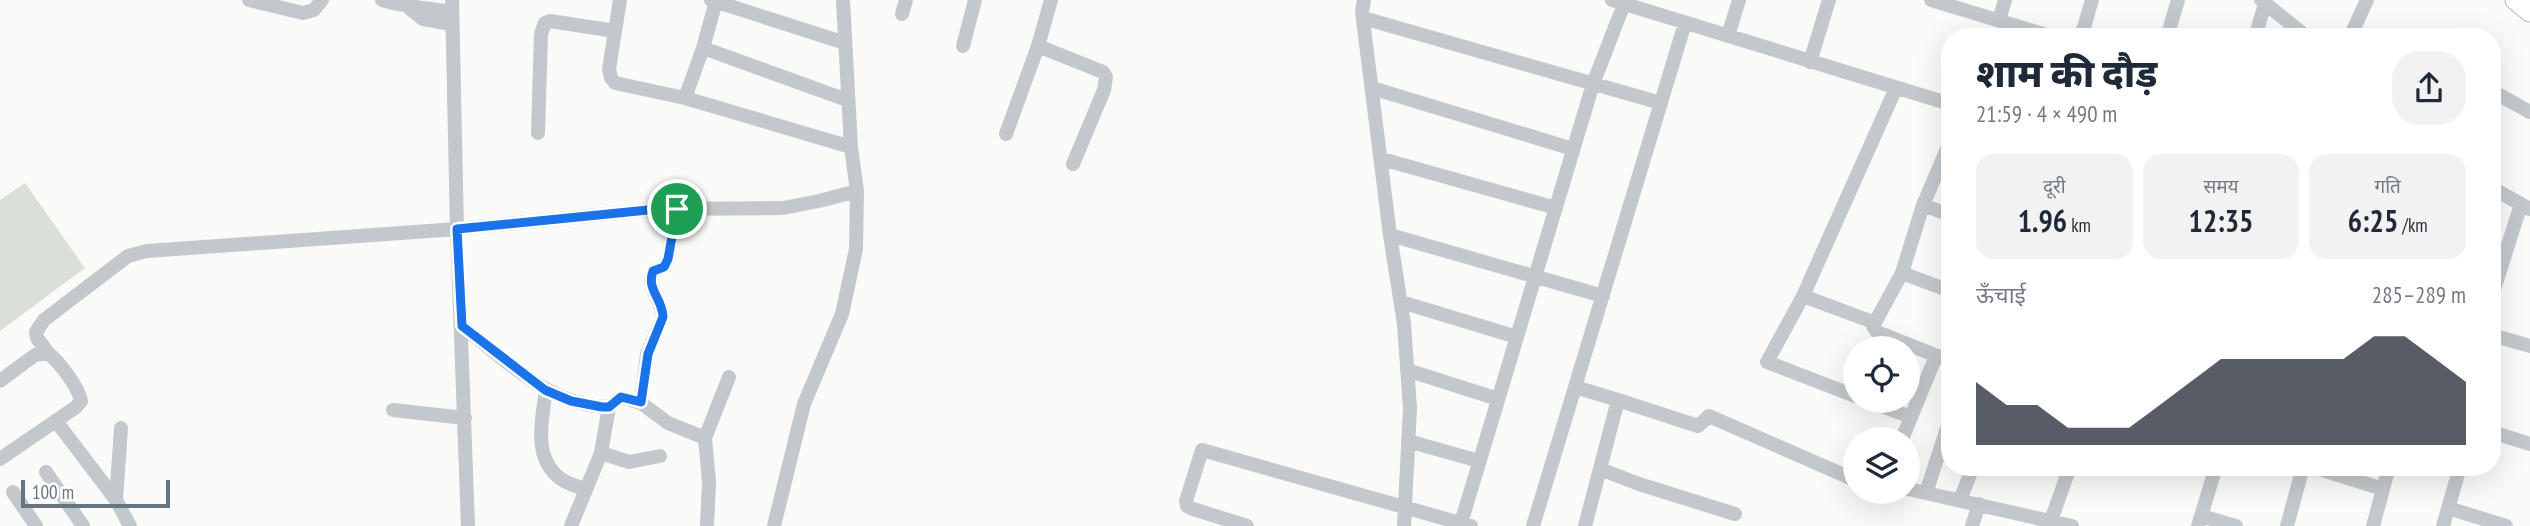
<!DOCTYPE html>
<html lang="hi">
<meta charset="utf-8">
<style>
:root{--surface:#fff;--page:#f2f2f3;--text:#1f2937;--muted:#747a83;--accent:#111827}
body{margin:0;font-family:"PT Sans Narrow","Noto Sans Devanagari",sans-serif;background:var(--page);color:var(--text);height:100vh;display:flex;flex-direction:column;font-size:26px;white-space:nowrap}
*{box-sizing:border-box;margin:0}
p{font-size:23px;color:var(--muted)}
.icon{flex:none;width:38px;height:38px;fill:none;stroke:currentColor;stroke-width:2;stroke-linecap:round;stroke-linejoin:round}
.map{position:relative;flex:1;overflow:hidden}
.drawer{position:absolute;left:1941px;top:28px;width:560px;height:448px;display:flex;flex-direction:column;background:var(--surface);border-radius:28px;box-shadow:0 7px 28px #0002}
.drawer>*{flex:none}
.tools{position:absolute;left:1843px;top:336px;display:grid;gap:14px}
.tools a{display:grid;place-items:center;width:77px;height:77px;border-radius:50%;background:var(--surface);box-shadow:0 7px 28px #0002;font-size:35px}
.scale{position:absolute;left:21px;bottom:18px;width:149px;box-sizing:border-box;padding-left:7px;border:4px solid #657683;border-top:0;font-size:19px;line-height:24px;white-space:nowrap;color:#657683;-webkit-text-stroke:5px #fff;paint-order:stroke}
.pin{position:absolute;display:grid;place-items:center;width:60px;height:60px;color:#fff;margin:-30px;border:4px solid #fff;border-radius:50%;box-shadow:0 2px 7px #0007}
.round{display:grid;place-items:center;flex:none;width:74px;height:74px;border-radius:28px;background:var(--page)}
.headline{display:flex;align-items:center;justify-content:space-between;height:119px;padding:0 35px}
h1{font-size:38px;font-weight:800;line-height:52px}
.stats{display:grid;grid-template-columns:repeat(3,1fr);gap:10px;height:119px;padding:7px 35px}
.stats div{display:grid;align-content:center;border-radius:18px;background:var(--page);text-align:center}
.stats b{font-size:30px;font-weight:800}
.stats small{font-size:19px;font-weight:400}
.stats p{font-size:19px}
.chart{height:196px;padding:14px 35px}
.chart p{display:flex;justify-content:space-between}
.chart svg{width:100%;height:126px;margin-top:7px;fill:var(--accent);opacity:.7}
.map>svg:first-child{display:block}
.green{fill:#dadfd7}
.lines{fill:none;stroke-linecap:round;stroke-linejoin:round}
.major-casing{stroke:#b5babe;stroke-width:21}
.minor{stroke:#c3c8cc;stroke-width:14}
.major{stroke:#fff;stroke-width:19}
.route-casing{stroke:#fff;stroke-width:14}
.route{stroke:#1a73e8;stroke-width:9}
</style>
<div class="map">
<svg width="2530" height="526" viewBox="0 0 2530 526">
<rect width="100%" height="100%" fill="#fafaf8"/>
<path class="green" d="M25,183L85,268L0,331V200Z"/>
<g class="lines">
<defs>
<path id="major" d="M2515,0L2530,12"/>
</defs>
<use href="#major" class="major-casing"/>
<path class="minor" d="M249,0L303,13L314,10L322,0
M382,0C405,7 428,8 452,12
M452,0L457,229L468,526
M620,0L609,69L611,78L615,83L685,98L851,147
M711,0L845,43
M1364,0L1362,12L1390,235L1404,324L1410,408L1404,526
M1612,0L1950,104
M1931,0L2053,37
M2261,0L2307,37
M409,8L423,19L452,24
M902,14L906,0
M1363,18L1661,103
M1999,20L2005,0
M1728,36L1739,0
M2081,37L2092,0
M2167,37L2178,0
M2255,37L2265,4
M2350,37L2367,0
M963,46L975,0
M1038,46L1103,72L1106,77L1104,90L1073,164
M703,48L847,100
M1810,62L1829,0
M1372,88L1573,149
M2492,91L2530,112
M685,98L703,48L716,1
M538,133L541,34L545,23L550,21L615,31
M1006,134L1038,46L1051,0
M1950,142L1923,205L1902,273L1873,326L1877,332L1950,361
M1382,159L1556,208
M2492,188L2530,209
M1923,205L1950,215
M1390,235L1603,296
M2492,247L2506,252
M1902,273L1950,291
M1803,296L1896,88
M2492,296L2521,204
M1401,302L1517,337
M462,326C506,360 549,406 609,407
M2492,335L2530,346
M48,353L37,338L36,332L44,320L128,256L147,251L457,229L658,209L783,208L819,201L857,191
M1407,370L1498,399
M0,381L35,355L48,353C60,363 78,386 81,401L76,407L0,459
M1575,387L1618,400L1585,526
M546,390C542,419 532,458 561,479C568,484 578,486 586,490
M1855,396L1767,362L1803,296L1873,322
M1618,400L1698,426L1709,416L1855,480
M1868,401L1911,417
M641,403L647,354L663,317C662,299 646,290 653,271L664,267L668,259L677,209
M393,410L465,418
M56,421L116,500L130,526
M2492,432L2530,444
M1902,439L1936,356
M1408,441L1479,461
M601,453L629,462L660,456
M2313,467L2383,489
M1600,469L1639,484L1735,514
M46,472L83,526
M1908,489L2072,526
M13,492L36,526
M1926,493L1950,419
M116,500L121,428
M1960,500L1973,467
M2448,508L2506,526
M2201,516L2236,526
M1461,523L1593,84L1624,4
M571,526L601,453L609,407L621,397L641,403L668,423L705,438
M707,526L709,482L705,438L729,377
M774,526L804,404L842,314L856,249L857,191L851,147L843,0
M1247,526L1193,509L1187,506L1186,501L1202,450L1471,526
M1533,526L1685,23
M1972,526L1979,504
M2049,526L2070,467
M2198,526L2216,467
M2287,526L2303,467
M2373,526L2389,467
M2443,526L2460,467"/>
<use href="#major" class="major"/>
</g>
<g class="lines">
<defs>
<path id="route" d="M658,209H677L668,259L664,267L653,271C646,290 663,299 663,317L648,354L641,402L621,397L609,407H602L571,401L545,390L462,326L457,229Z"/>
</defs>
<use href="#route" class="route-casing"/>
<use href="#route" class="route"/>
</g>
</svg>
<div class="tools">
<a><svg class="icon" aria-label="locate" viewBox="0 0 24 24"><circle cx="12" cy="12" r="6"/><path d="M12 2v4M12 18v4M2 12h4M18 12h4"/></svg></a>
<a><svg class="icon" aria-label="layers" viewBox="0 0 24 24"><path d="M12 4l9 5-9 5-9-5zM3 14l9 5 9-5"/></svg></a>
</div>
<div class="scale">100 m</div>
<div class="pin" style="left:677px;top:209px;background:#1e9e55"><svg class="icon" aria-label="arrive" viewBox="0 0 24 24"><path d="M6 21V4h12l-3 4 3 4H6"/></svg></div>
<section class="drawer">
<div class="headline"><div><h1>शाम की दौड़</h1><p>21:59 · 4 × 490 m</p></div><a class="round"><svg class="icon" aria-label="share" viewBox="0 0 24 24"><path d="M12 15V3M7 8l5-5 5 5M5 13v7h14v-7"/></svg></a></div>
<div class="stats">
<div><p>दूरी</p><b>1.96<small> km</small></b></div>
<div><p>समय</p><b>12:35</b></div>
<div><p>गति</p><b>6:25<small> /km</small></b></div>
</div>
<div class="chart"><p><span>ऊँचाई</span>285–289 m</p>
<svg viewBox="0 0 160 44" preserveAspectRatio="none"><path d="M0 44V22L10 30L20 30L30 38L40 38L50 38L60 30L70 22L80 14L90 14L100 14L110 14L120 14L130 6L140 6L150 14L160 22V44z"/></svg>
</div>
</section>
</div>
